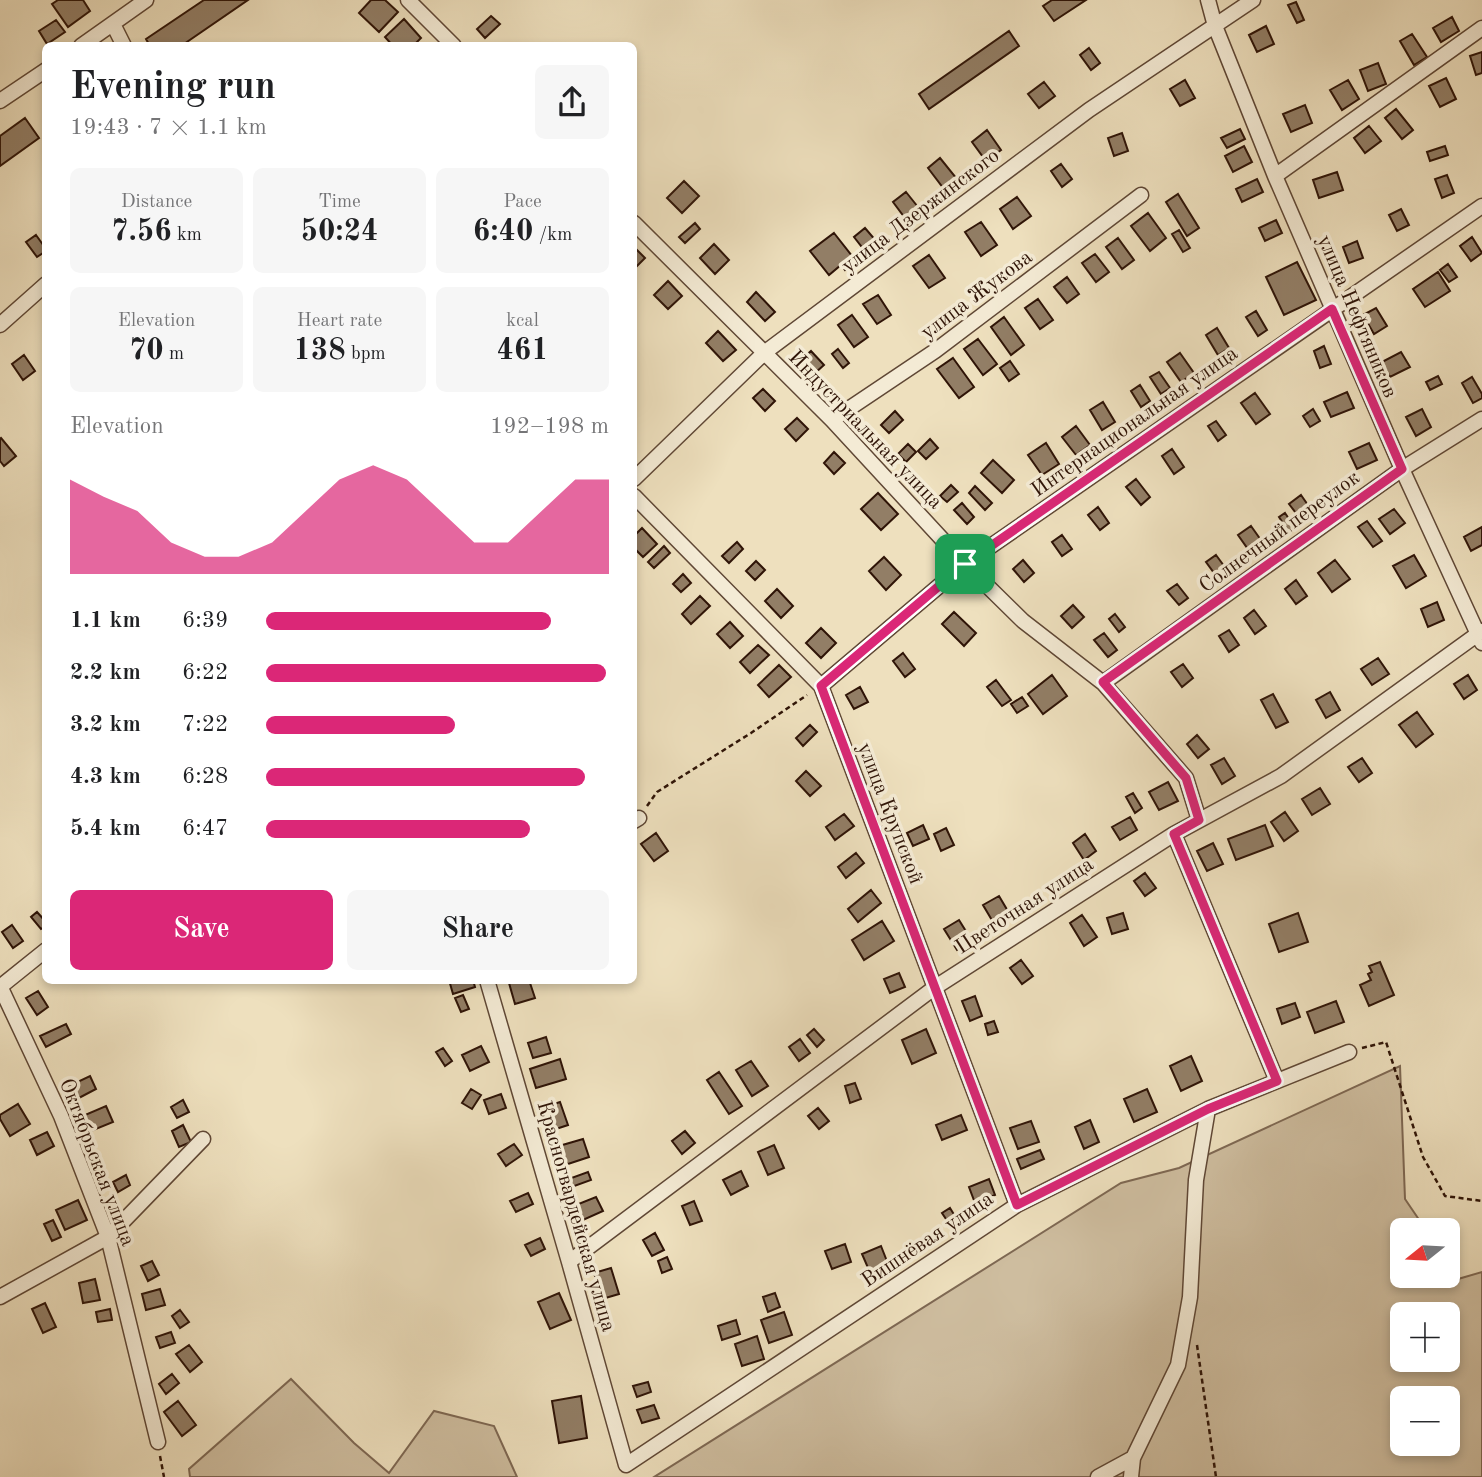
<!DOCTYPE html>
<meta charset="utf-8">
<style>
:root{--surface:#fff;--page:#f6f6f6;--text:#202124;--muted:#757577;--accent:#db2777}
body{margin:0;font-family:"Old Standard TT",serif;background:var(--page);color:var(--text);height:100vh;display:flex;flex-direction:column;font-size:26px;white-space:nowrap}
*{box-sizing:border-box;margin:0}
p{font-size:23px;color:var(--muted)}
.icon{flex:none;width:38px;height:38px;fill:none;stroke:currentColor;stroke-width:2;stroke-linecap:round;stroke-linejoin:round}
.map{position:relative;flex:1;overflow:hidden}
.sheet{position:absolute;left:42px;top:42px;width:595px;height:942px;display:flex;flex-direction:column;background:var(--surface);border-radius:10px;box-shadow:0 4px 10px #0003}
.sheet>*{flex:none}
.needle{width:46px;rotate:252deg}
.controls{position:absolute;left:1390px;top:1218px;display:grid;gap:14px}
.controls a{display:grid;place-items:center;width:70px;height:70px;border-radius:10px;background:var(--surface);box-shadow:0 4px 10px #0003;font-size:35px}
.pin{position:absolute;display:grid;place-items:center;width:60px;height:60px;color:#fff;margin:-30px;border-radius:14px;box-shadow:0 4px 10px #0006}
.round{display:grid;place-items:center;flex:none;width:74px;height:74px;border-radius:10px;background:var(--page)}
.head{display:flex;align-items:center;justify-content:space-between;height:119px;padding:0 28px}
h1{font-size:38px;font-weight:700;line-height:52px}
.stats{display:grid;grid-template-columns:repeat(3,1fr);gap:10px;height:119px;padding:7px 28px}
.stats div{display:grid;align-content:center;border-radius:10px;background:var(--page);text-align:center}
.stats b{font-size:30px;font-weight:700}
.stats small{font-size:19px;font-weight:400}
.stats p{font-size:19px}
.chart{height:196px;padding:14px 28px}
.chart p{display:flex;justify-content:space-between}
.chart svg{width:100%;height:126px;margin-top:7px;fill:var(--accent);opacity:.7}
.primary-button{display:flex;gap:14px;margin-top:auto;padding:14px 28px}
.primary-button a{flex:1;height:80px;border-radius:10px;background:var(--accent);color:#fff;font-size:28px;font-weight:700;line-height:80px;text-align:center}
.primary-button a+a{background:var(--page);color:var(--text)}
ul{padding:0 28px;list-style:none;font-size:23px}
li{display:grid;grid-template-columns:112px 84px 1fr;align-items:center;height:52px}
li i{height:18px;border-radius:9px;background:var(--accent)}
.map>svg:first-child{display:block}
.green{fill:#cebd9f;stroke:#7e6853;stroke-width:2;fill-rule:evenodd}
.building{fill:#927e66;stroke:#2f1407;stroke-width:2}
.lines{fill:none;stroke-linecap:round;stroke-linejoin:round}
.minor-casing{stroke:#5f4735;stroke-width:17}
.path{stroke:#2f1407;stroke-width:2.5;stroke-dasharray:5 3.5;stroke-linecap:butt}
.minor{stroke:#f4ebd5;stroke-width:14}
.route-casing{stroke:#fff;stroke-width:14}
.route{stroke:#db2777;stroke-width:9}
.labels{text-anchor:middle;stroke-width:7;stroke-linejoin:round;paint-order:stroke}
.street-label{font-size:21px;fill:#2f1407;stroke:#f4ebd5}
</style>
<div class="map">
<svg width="1482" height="1477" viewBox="0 0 1482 1477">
<rect width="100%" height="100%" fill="#eee0be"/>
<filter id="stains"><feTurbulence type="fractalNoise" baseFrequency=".00286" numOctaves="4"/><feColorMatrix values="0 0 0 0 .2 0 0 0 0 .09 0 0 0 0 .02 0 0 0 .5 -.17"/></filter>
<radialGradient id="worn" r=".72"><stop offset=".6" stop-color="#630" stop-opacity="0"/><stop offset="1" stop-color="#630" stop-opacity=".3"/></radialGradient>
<path class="green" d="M1400,1066L1405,1199L1426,1230H1402V1276H1447V1264L1458,1279L1482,1272V1477H654L1121,1183L1179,1168ZM1402,1314H1447V1360H1402ZM1402,1398H1447V1444H1402Z
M291,1379L354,1443L389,1473L434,1411L494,1426L517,1477H190L189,1469Z"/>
<path class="building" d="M58,0H83L90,11L68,27L52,4Z
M204,0H248L181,46H150L146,39Z
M371,0H385L398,12L379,32L359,13Z
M1052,0H1086L1054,21L1043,6Z
M1296,2L1304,20L1297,23L1288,5Z
M491,16L500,24L485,38L477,29Z
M1452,17L1459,31L1441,42L1433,28Z
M404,19L421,38L413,46H393L385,37Z
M56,20L65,32L47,44L39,31Z
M1266,26L1274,44L1257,52L1249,35Z
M1009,31L1019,46L929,109L919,94Z
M1412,34L1427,57L1414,65L1400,41Z
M1089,48L1100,63L1091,70L1080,55Z
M1482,52V73L1476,75L1470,56Z
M1378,63L1386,84L1368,91L1360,70Z
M1446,78L1456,99L1440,107L1429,86Z
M1185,80L1195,98L1180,106L1170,89Z
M1348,80L1359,99L1342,110L1330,90Z
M1044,82L1055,96L1039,108L1028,94Z
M1305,105L1312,123L1291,132L1283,114Z
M1396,109L1413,130L1402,139L1385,118Z
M25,118L39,138L0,166V136Z
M1369,126L1381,141L1365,153L1354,138Z
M1240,129L1245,139L1227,148L1221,138Z
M987,130L1001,150L986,161L972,142Z
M1122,133L1128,151L1114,156L1108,138Z
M1244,146L1252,162L1233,172L1225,156Z
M1445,146L1448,155L1430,161L1427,152Z
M940,158L957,179L944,189L928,168Z
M1061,164L1072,179L1062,187L1051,171Z
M1337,172L1343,190L1319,198L1313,180Z
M1447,175L1454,193L1442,198L1435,179Z
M1257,179L1263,192L1242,202L1236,189Z
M684,181L699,196L682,213L667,198Z
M906,192L918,207L905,218L893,202Z
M1178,194L1199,228L1187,236L1166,202Z
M1017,197L1031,216L1013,229L1000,209Z
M1401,209L1409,225L1397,231L1389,215Z
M1148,213L1166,238L1150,251L1131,226Z
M1276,220L1282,233L1265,241L1259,228Z
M981,222L997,245L981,256L965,232Z
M695,223L700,229L685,243L679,237Z
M865,228L877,242L865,251L854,237Z
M1179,230L1190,248L1183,252L1172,234Z
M834,233L856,261L845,270L841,265L829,275L810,251Z
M36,235L46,249V251L37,257L26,242Z
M1472,237L1482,253L1471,261L1460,246Z
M1118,238L1134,260L1122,269L1106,247Z
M1357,241L1363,258L1349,263L1343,247Z
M714,244L729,260L715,274L700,258Z
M634,247L645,258L634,269Z
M1095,254L1109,272L1096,282L1082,263Z
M929,255L945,278L929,288L913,266Z
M1297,262L1316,300L1284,315L1266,277Z
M1448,264L1457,277L1449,282L1440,270Z
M1438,272L1450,291L1425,307L1413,289Z
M1067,277L1079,294L1067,303L1054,287Z
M668,281L682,296L668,309L654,295Z
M756,292L775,312L765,321L747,302Z
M878,295L891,315L877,324L863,304Z
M1038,299L1053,320L1040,329L1025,308Z
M1376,308L1387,326L1374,334L1363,315Z
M1256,311L1267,330L1258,336L1246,317Z
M852,315L868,337L854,347L838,325Z
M1004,317L1024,345L1011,355L991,327Z
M1217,328L1229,348L1218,355L1206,335Z
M718,331L736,350L723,361L706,343Z
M978,339L997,364L983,375L964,349Z
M1324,346L1331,364L1320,368L1314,351Z
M838,349L849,363L843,368L832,354Z
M811,351L824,365L815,373L802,359Z
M1401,352L1410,367L1390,377L1382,362Z
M1180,353L1194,373L1181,382L1167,362Z
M24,355L35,371L23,380L12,364Z
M953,358L974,387L959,398L937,369Z
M1010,361L1019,374L1009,381L1000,368Z
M1159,372L1170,388L1161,394L1150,377Z
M1438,376L1442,384L1430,390L1426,382Z
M1472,377L1482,394V398L1473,403L1462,383Z
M1140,385L1150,401L1141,407L1131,391Z
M763,389L775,401L765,411L753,398Z
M1347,392L1354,408L1331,417L1324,402Z
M1255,393L1270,414L1256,424L1241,403Z
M1103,402L1115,422L1102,430L1090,410Z
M1313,409L1320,421L1310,427L1303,416Z
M1422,409L1431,427L1416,436L1406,417Z
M895,411L903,420L889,433L881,425Z
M797,418L808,429L796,441L785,429Z
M1216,421L1226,435L1218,441L1208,426Z
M1076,426L1090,445L1076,455L1062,437Z
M1,438L16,456L4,466L0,461V439Z
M930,439L938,448L926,459L918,451Z
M1046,443L1059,464L1042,475L1028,455Z
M1369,443L1377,460L1357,469L1349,452Z
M908,444L916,452L906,462L898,454Z
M1172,449L1184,467L1174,474L1162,456Z
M834,452L845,463L834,474L824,463Z
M993,460L1014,480L1002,493L981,473Z
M1136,479L1150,497L1141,505L1126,487Z
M951,485L958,492L947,502L940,496Z
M975,486L992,503L985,510L969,493Z
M878,493L898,514L881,530L861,509Z
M1301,495L1310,508L1299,517L1289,504Z
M962,503L974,517L967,524L954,510Z
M1098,507L1109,523L1100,530L1088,515Z
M1394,509L1405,523L1390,534L1379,519Z
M1285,513L1295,528L1289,532L1279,517Z
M1367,521L1382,541L1373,547L1358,527Z
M1251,526L1263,543L1250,552L1238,535Z
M1482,527V545L1471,551L1464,537Z
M642,528L657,544L643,557L634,548V536Z
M1062,535L1072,549L1062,556L1052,542Z
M737,542L743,549L729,563L722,556Z
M664,546L670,553L654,568L648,562Z
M1216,555L1227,570L1217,577L1206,562Z
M1414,555L1426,576L1406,588L1393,566Z
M884,557L901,575L886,590L869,571Z
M1023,560L1034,573L1024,582L1013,569Z
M1335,560L1350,579L1332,592L1318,573Z
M756,561L765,570L755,580L746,571Z
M683,574L691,583L681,592L673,584Z
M1296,580L1307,596L1296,604L1285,589Z
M1177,584L1188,598L1179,605L1167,591Z
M777,589L793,606L781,618L765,601Z
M700,596L710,606L691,624L682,614Z
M1437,602L1444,620L1428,627L1421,609Z
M1073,605L1084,617L1072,628L1061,616Z
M1254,610L1266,626L1255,634L1244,618Z
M954,612L976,633L964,646L942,624Z
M1115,614L1125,627L1119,632L1109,619Z
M730,622L743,636L730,648L717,634Z
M821,628L836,643L821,658L806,643Z
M1229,630L1239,645L1229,652L1219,636Z
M1104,633L1117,650L1108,657L1094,640Z
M758,645L769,655L750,673L740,662Z
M903,653L915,669L905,677L893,661Z
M1378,658L1389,674L1372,685L1361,669Z
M1183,664L1193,678L1182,687L1171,672Z
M779,665L791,677L769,697L758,685Z
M1052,675L1067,696L1043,714L1028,694Z
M1468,675L1477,690L1464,699L1454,684Z
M996,680L1011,700L1002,706L987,687Z
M860,687L868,702L854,709L846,695Z
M1330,692L1340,710L1326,718L1316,700Z
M1273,694L1288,722L1276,728L1261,700Z
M1022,697L1028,706L1017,713L1011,704Z
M1417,712L1433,734L1416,747L1399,725Z
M810,725L817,732L803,746L796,738Z
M1197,735L1209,749L1198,758L1187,744Z
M1224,758L1235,776L1222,784L1211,765Z
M1362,758L1372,773L1359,782L1348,767Z
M806,771L821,786L810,796L796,781Z
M1168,782L1178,801L1159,810L1149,792Z
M1320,788L1330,804L1312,815L1302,799Z
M1133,793L1142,808L1135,813L1126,797Z
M1285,812L1298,831L1284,841L1271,822Z
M844,814L854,826L835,840L826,827Z
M1130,817L1137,830L1120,840L1112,827Z
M923,825L929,839L913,846L907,833Z
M1265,825L1273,846L1236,860L1228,839Z
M946,828L954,845L941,851L934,834Z
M656,833L668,851L654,861L641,844Z
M1085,834L1096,851L1084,860L1073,843Z
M1213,843L1223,864L1207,871L1197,851Z
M856,853L864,863L846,878L838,867Z
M1145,873L1156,888L1145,896L1134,881Z
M871,890L881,903L858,922L848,909Z
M999,896L1009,913L993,922L983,905Z
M37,912L46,922V926L41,929L31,917Z
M1123,913L1128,929L1112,934L1107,918Z
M1298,913L1308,942L1279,952L1269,924Z
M1082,915L1097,937L1084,946L1070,923Z
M959,920L972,941L957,950L944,929Z
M882,921L894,941L864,960L852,940Z
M12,925L23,941L13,948L2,932Z
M1021,960L1033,976L1022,984L1010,968Z
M1380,962L1394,995L1369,1006L1360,985L1371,980L1368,974L1372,972L1369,966Z
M899,973L905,987L890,993L884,979Z
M449,980H473L475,987L453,994Z
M519,980H529L535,998L515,1004L509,983Z
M38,991L48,1007L37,1015L26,998Z
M463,995L469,1009L461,1012L455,998Z
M975,996L982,1016L970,1021L962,1001Z
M1336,1001L1344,1022L1315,1033L1307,1012Z
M1295,1003L1300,1017L1282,1024L1277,1009Z
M994,1021L998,1032L988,1035L985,1024Z
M66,1024L71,1034L46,1047L40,1036Z
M814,1029L824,1040L817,1047L807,1035Z
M926,1029L936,1053L912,1064L902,1040Z
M546,1037L551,1053L533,1058L528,1043Z
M800,1039L810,1053L799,1061L789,1047Z
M481,1046L489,1062L470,1071L462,1055Z
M443,1048L452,1061L445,1066L436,1052Z
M1191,1056L1202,1081L1181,1091L1170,1066Z
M560,1059L566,1079L536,1088L530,1069Z
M751,1061L768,1086L752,1096L736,1070Z
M719,1072L742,1106L729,1114L707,1080Z
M90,1076L96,1089L75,1100L69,1086Z
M855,1083L861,1099L850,1103L845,1086Z
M471,1089L481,1095L472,1109L462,1103Z
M1147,1089L1157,1112L1134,1122L1124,1099Z
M501,1094L506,1108L489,1114L484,1100Z
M183,1100L189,1112L177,1118L171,1107Z
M560,1102L568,1125L553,1130L545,1107Z
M18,1104L30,1124L10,1136L0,1119V1115Z
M106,1106L113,1122L91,1131L85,1115Z
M818,1108L829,1121L819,1129L808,1116Z
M961,1115L967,1130L942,1140L936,1125Z
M1090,1120L1099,1142L1084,1149L1075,1127Z
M1031,1121L1039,1142L1018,1149L1010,1128Z
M183,1125L191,1142L179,1147L172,1131Z
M685,1131L695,1143L682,1154L672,1141Z
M47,1132L54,1146L37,1155L30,1140Z
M583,1139L589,1157L565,1165L559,1146Z
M514,1144L522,1155L506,1166L498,1154Z
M774,1145L784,1168L768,1175L758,1152Z
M1040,1150L1044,1159L1021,1169L1017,1159Z
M741,1171L748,1186L731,1195L723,1180Z
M588,1172L591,1180L566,1189L563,1181Z
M126,1175L130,1185L118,1192L113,1182Z
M989,1179L995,1195L975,1203L969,1187Z
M528,1193L533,1204L516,1212L510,1201Z
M596,1197L603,1211L583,1220L576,1205Z
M78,1200L87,1220L65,1230L56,1210Z
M694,1201L702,1221L690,1225L682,1206Z
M950,1208L958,1221L950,1225L942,1213Z
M53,1220L61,1237L52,1241L44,1224Z
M655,1233L664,1250L652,1256L643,1240Z
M540,1238L545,1249L531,1256L525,1245Z
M845,1244L851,1262L832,1269L825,1251Z
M881,1246L890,1269L872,1277L862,1254Z
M667,1257L672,1269L662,1273L658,1261Z
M152,1261L159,1275L148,1281L141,1266Z
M611,1268L619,1294L602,1299L594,1273Z
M95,1279L100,1300L83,1303L79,1283Z
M160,1289L165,1305L146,1310L142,1294Z
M559,1293L571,1320L550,1329L538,1302Z
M775,1293L780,1307L768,1312L763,1297Z
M45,1303L56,1327L43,1333L32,1309Z
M110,1309L112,1320L98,1322L96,1312Z
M180,1310L189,1322L180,1328L172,1316Z
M784,1312L792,1335L769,1343L761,1320Z
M736,1320L740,1334L722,1340L718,1326Z
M171,1332L175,1343L160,1348L156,1337Z
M757,1336L764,1359L742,1366L735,1344Z
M189,1345L202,1362L190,1372L176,1354Z
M172,1374L179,1383L166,1394L159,1384Z
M648,1382L651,1392L637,1397L633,1386Z
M581,1396L587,1438L559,1443L552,1401Z
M178,1401L196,1425L182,1436L164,1412Z
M654,1405L659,1418L642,1423L637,1410Z"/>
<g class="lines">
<defs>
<path id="minor" d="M408,0L454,46
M1208,0L1215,26L1275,176L1402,469L1482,643
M113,24L124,46
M81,46L146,0
M0,101L46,70
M1275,176L1482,28
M634,223L832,420L965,564L1023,621L1103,683L1186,778L1199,820
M0,325L46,284
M832,420L935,351L1141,195
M634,479L764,353L1089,110L1253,0
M634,496L821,686L1017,1205
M1103,683L1402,469L1482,419
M821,686L965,564L1482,206
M634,821L639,818
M1174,834L1277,1081
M487,980L569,1262L626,1465L1017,1205L1208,1109L1349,1052
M0,986L61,1116L108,1237L158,1442
M0,987L46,950
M569,1262L934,988L1174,834L1281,776L1482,631
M0,1297L108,1237L203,1139
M1098,1477L1133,1458
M1131,1477L1133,1458L1178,1365L1190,1297L1196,1180L1208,1109"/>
</defs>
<use href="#minor" class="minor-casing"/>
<path class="path" d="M647,806L657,792L751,733L807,695
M1362,1048L1386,1042L1423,1157L1445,1196L1482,1201
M1197,1345L1216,1477
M160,1456L164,1477"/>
<use href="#minor" class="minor"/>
</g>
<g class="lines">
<defs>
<path id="route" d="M1332,309L1402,469L1103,682L1186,778L1199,820L1174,834L1277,1081L1208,1109L1017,1205L821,686L965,564Z"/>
</defs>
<use href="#route" class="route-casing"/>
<use href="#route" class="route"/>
</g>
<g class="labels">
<g class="street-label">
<text transform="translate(920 210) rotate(-37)" y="7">улица Дзержинского</text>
<text transform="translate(976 294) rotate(-37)" y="7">улица Жукова</text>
<text transform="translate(1358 316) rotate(67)" y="7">улица Нефтяников</text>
<text transform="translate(1134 421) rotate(-35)" y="7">Интернациональная улица</text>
<text transform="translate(866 429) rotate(46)" y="7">Индустриальная улица</text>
<text transform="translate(1279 531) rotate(-36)" y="7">Солнечный переулок</text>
<text transform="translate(891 813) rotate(69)" y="7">улица Крупской</text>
<text transform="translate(1024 905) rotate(-33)" y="7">Цветочная улица</text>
<text transform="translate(98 1162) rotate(69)" y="7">Октябрьская улица</text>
<text transform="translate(577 1216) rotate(74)" y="7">Красногвардейская улица</text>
<text transform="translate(927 1239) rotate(-34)" y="7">Вишнёвая улица</text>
</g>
</g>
<rect width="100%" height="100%" filter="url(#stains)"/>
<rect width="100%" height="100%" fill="url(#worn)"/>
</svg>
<div class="controls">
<a><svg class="needle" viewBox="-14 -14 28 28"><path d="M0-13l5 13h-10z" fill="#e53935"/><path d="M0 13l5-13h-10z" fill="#757577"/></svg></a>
<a>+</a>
<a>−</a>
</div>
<div class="pin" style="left:965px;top:564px;background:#1e9e55"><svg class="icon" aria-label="arrive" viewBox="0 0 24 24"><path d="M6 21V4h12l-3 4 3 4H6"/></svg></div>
<section class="sheet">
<div class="head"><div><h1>Evening run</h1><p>19:43 · 7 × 1.1 km</p></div><a class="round"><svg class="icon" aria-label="share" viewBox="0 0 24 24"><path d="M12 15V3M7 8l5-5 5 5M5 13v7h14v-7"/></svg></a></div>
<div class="stats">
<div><p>Distance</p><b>7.56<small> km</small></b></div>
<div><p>Time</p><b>50:24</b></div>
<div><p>Pace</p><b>6:40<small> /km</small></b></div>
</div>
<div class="stats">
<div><p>Elevation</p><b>70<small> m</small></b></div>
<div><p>Heart rate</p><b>138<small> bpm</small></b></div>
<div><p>kcal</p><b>461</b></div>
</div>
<div class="chart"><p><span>Elevation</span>192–198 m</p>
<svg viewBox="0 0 160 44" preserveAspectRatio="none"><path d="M0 44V11L10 17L20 22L30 33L40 38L50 38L60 33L70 22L80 11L90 6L100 11L110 22L120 33L130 33L140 22L150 11L160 11V44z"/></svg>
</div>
<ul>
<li><b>1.1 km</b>6:39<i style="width:83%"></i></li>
<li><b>2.2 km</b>6:22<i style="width:99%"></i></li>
<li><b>3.2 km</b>7:22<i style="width:55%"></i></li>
<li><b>4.3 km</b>6:28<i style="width:93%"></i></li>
<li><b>5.4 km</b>6:47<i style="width:77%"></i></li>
</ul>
<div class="primary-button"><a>Save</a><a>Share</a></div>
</section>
</div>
